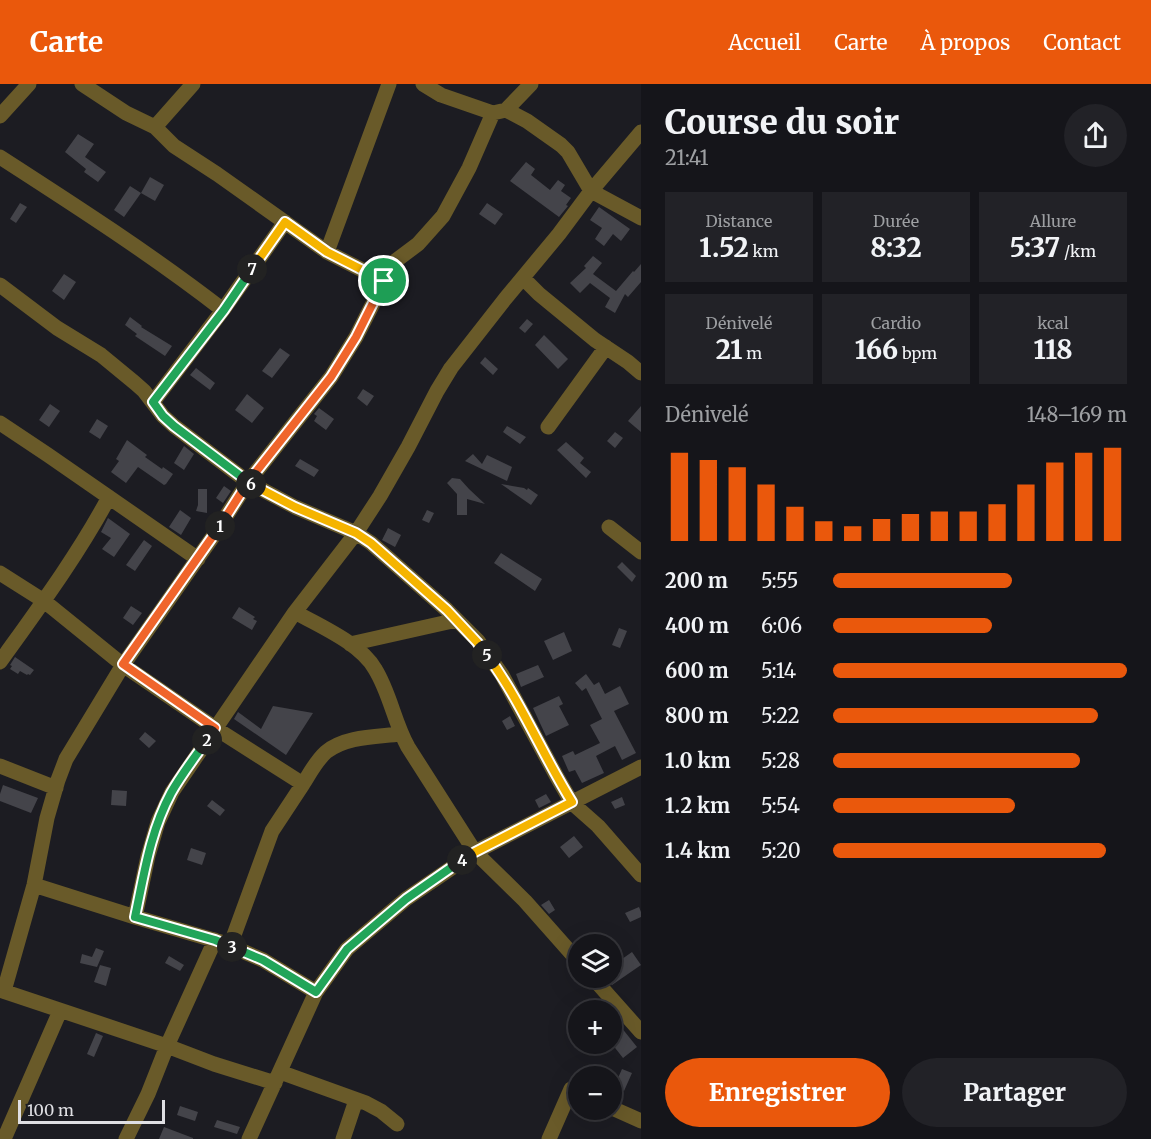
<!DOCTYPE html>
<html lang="fr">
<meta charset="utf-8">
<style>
:root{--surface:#15151a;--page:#222227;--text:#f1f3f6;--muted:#9d9fa2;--line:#343439;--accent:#ea580c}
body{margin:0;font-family:Merriweather,serif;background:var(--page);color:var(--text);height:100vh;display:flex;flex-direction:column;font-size:22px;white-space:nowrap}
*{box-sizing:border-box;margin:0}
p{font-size:20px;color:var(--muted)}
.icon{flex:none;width:33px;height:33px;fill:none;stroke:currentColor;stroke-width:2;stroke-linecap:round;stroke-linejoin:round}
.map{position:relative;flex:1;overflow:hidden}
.details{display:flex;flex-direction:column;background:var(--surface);width:510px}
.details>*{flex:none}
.tools{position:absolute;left:568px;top:850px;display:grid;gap:12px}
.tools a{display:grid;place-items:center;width:54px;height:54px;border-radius:50%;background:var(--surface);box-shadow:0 6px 24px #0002,0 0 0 2px var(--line);font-size:30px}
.scale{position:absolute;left:18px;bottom:15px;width:147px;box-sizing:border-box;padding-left:6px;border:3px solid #dfdfe3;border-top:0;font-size:16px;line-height:21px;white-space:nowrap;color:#dfdfe3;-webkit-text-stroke:4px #1c1c22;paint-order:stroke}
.pin{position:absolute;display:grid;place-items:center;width:51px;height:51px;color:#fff;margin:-26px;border:3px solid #fff;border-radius:50%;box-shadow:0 2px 6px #0007}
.km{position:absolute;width:30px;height:30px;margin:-15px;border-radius:50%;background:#222;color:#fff;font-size:16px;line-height:30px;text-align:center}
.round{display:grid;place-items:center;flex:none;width:63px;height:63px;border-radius:32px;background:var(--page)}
.overview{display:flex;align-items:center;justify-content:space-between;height:102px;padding:0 24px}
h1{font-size:33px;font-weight:800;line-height:45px}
.metrics{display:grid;grid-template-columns:repeat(3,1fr);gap:9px;height:102px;padding:6px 24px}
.metrics div{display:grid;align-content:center;border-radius:0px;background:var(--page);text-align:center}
.metrics b{font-size:26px;font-weight:800}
.metrics small{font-size:16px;font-weight:400}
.metrics p{font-size:16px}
.chart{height:168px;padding:12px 24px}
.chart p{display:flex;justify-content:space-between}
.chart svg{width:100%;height:108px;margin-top:6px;stroke:var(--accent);stroke-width:6}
.cta{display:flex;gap:12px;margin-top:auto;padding:12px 24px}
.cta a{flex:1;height:69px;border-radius:36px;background:var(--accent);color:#fff;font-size:24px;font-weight:800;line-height:69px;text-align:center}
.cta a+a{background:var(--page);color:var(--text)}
ul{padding:0 24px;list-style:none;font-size:20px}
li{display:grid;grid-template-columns:96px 72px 1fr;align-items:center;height:45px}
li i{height:15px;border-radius:8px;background:var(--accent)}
header{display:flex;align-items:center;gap:36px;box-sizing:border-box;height:84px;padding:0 30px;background:var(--accent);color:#fff}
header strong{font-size:28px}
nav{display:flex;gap:33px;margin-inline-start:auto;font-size:21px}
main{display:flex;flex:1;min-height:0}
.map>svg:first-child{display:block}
.building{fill:#44444a}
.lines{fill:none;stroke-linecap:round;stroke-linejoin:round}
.minor{stroke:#695a29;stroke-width:15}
.split-1-casing{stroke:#fff;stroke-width:12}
.split-2-casing{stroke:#fff;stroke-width:12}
.split-3-casing{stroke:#fff;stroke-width:12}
.split-4-casing{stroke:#fff;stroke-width:12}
.split-5-casing{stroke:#fff;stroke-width:12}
.split-6-casing{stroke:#fff;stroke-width:12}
.split-7-casing{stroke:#fff;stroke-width:12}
.split-8-casing{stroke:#fff;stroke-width:12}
.split-1{stroke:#f0652b;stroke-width:8}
.split-2{stroke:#f0652b;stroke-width:8}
.split-3{stroke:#22a559;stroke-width:8}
.split-4{stroke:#22a559;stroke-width:8}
.split-5{stroke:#f5b400;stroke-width:8}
.split-6{stroke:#f5b400;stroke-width:8}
.split-7{stroke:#22a559;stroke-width:8}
.split-8{stroke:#f5b400;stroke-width:8}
</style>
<header>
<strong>Carte</strong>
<nav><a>Accueil</a><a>Carte</a><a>À propos</a><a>Contact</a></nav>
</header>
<main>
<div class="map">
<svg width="641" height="1055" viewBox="0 0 641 1055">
<rect width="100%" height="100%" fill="#1c1c22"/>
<path class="building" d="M78,50L94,60L85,73L106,88L98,98L84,88L86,85L65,68Z
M526,78L535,85L531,91L550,106L558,96L565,101L561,107L571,114L566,121L568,122L559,133L510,97Z
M150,93L164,101L155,117L141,109Z
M130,102L141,109L124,133L114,126Z
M20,119L27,123L16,139L10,135Z
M487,119L503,130L495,141L479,130Z
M599,123L630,145L621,157L613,150L604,162L595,155L602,144L590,136Z
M593,172L602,179L593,190L616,207L633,187L634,188L641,180V198L628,213L625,210L615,229L605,223L610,214L590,199L580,209L570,199L586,184L584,182Z
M64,190L76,198L64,216L52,207Z
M130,233L142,242L141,243L172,262L165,272L135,252L137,250L125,241Z
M527,235L533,240L525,249L519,244Z
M544,251L568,275L558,285L535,261Z
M280,264L290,271L272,294L262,287Z
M485,273L498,285L493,291L480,279Z
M196,284L215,299L210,306L190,291Z
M363,305L374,312L367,322L357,314Z
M247,310L264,324L252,339L235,326Z
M50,320L60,327L49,343L39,336Z
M641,322V348L628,337Z
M319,324L334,335L326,346L314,337L317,332L314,330Z
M97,335L108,342L100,355L89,348Z
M507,342L526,353L520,360L503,348Z
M615,348L623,354L615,364L607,357Z
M127,356L147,371L145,373L162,385L163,383L173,390L166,400L164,401L138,383L126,399L111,388L119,377L116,375Z
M566,358L584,374L580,379L591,388L586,394L557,366Z
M184,362L194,370L184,386L174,379Z
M473,370L482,380L487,371L512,383L507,397L465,377Z
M300,375L319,386L314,393L295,382Z
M452,394L460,395L469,405L485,420L467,415V431H457V410L447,399Z
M501,400L524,404L527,406L528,404L538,411L531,421Z
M224,402L231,407L223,419L216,414Z
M198,405H207V429L196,427L198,421Z
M180,426L191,434L181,451L169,443Z
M427,426L434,429L429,439L422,436Z
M108,434L130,450L114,473L102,465L111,454L101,448Z
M388,444L401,451L395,463L382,456Z
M144,456L152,462L135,487L126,481Z
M501,469L542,495L535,507L494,479Z
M622,478L636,492L632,498L617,483Z
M131,522L142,529L133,541L123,534Z
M239,523L255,533L253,535L257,537L252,546L232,534Z
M619,544L627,547L620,564L612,561Z
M564,548L572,567L553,576L544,557Z
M15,573L34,586L30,591L28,590L27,591L20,587L18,590L10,585L12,582L10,581Z
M538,581L544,593L521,603L516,590Z
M586,590L594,601L599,598L605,610L620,602L629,620L614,627L636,669L622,676L615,662L596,672L604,689L582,699L575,686L569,688L562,672L573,667L575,671L600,659L590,641L602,635L586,604L582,607L575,599Z
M559,612L563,620L559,622L569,641L546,652L533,624Z
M273,622L313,629L286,671L234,635L238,628L261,645Z
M510,632L515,642L507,646L502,637Z
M145,648L156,657L149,664L139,655Z
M3,701L38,714L31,729L0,717V710Z
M112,706L127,707L126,722L111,721Z
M546,710L551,718L539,724L535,716Z
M622,713L625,721L615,725L611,718Z
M212,716L225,726L220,732L207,722Z
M574,752L583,763L569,774L560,763Z
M191,764L206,769L202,781L187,776Z
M549,816L555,826L549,830L541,821Z
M639,823L641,828V833L630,838L625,829Z
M96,864L104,867L97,883L80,879L82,870L92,873Z
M632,868L641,881L612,901L606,894H612V882Z
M169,872L184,881L180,887L165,879Z
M100,881L111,884L106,902L94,898Z
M617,938L637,963L623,974L612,960V942Z
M96,949L103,952L94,973L87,970Z
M622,985L632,989L624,1007L614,1003Z
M180,1022L198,1028L195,1037L177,1031Z
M217,1036L240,1043L237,1050L214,1043Z
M164,1043L193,1054V1055H159Z"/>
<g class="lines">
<path class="minor" d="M82,0L126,29L155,43L174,62L217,90L327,168L384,197
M423,0L441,11L493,29L506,26L527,37L561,61L568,68L591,107L641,134
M506,26L531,0
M0,32L29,0
M155,43L193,0
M0,73C76,122 152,171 223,226
M327,168L389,0
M523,194L539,210L595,256L628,278L641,289
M0,201L57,244L101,271L135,299L144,307L163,332L174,342L248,398L295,423L356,449L371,459L447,526L478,557L502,591L557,693L572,719L598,742L641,791
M153,318L223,226L285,138
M0,339L48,371L198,475
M548,343L606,263
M609,443L641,468
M0,489L44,517L123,581L215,644L303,700L272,747L230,862
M295,528C321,543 360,559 375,585C390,609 394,638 408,663L475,768L525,817L579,878
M350,560L457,536
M0,578C38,525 78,471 109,413
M0,682L56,704
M303,700C310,689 316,677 326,668C346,652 376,653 400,650
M34,801L135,833L224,859L263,876L316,908
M135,833L148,772L158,738L172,708L295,528L356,449L380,412L408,363L437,307L451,284L505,215L559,150L591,107L641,48
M593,894L641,948
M0,906L167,962L214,980L275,999
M4,907L34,801L47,734L58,696L66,675L123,581L212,454L248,398L331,293L356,253L394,178L418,160L443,132L469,84L493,29
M280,988L366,1019L381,1027L397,1040
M612,1024L641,1037
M4,1055L60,927
M126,1055L148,1010L167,962L215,856
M249,1055L316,908L347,865L406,815L475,768L641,683
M343,1055L356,1016
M549,1055L571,1005L579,1009"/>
</g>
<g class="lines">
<defs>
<path id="split-1" d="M220,442L248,398L331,293L356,253L384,197"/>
<path id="split-2" d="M207,656L215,644L123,580L220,442"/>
<path id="split-3" d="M207,656C195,673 181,691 171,709C150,748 144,791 135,833L215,856L232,863"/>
<path id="split-4" d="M232,863L263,876L316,908L347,865L406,815L462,776"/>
<path id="split-5" d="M462,776L475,768L572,718C542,670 521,617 487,571"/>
<path id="split-6" d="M251,400L295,423L356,449L371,459L447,526L477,558L487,571"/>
<path id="split-7" d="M251,400L174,342L163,332L153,318L224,226L252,185"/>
<path id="split-8" d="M252,185L285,138L327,168L384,197"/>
</defs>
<use href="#split-1" class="split-1-casing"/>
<use href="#split-2" class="split-2-casing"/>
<use href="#split-3" class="split-3-casing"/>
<use href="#split-4" class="split-4-casing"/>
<use href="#split-5" class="split-5-casing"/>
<use href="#split-6" class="split-6-casing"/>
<use href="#split-7" class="split-7-casing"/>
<use href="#split-8" class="split-8-casing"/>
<use href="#split-1" class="split-1"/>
<use href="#split-2" class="split-2"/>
<use href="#split-3" class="split-3"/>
<use href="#split-4" class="split-4"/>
<use href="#split-5" class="split-5"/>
<use href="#split-6" class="split-6"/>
<use href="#split-7" class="split-7"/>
<use href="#split-8" class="split-8"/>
</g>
</svg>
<div class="tools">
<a><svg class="icon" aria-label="layers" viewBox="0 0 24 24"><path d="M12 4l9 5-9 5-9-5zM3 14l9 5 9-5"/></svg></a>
<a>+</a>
<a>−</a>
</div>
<div class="scale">100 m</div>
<div class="pin" style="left:384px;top:197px;background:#1e9e55"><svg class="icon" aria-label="arrive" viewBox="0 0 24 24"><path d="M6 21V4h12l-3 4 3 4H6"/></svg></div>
<b class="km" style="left:220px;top:442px">1</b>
<b class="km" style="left:207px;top:656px">2</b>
<b class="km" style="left:232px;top:863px">3</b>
<b class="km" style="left:462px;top:776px">4</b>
<b class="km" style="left:487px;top:571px">5</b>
<b class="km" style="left:251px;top:400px">6</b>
<b class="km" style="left:252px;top:185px">7</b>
</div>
<section class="details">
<div class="overview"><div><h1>Course du soir</h1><p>21:41</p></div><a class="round"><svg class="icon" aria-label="share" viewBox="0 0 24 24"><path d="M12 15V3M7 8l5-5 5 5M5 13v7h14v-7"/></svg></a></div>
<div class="metrics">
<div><p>Distance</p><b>1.52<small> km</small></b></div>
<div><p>Durée</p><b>8:32</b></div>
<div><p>Allure</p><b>5:37<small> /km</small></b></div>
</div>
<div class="metrics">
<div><p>Dénivelé</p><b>21<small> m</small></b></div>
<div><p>Cardio</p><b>166<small> bpm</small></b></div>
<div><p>kcal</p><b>118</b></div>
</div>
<div class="chart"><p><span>Dénivelé</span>148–169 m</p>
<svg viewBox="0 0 160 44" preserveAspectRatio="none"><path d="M5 44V8M15 44V11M25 44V14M35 44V21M45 44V30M55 44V36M65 44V38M75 44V35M85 44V33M95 44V32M105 44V32M115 44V29M125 44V21M135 44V12M145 44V8M155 44V6"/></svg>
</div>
<ul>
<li><b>200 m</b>5:55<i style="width:61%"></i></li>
<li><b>400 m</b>6:06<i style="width:54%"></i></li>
<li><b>600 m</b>5:14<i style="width:100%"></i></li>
<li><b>800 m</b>5:22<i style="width:90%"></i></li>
<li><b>1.0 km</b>5:28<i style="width:84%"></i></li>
<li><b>1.2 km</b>5:54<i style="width:62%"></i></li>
<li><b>1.4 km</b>5:20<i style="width:93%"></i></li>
</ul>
<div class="cta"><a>Enregistrer</a><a>Partager</a></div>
</section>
</main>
